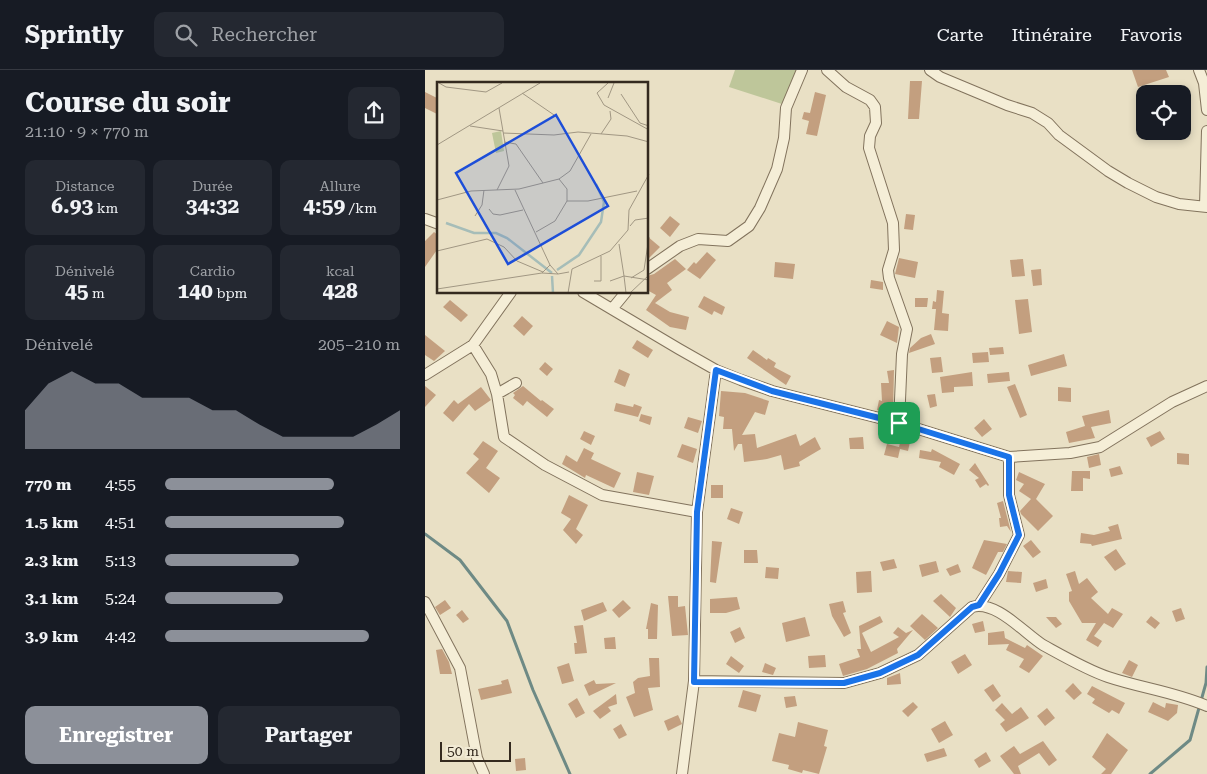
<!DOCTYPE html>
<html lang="fr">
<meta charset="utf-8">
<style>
:root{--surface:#171b24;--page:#242831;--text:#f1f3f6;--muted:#9ea1a6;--line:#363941;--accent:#8c9099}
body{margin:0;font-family:"Roboto Serif",serif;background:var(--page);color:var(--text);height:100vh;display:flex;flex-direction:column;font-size:19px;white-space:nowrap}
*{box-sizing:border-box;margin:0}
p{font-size:16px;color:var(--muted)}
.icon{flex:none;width:28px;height:28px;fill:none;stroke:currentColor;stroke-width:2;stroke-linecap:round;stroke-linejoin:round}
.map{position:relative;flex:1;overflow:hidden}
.drawer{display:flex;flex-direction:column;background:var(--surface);width:425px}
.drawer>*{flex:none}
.fabs{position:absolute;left:711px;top:15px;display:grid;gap:10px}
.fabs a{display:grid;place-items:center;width:55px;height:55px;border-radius:10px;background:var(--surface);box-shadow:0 2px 8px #0003;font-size:25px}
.scale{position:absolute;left:15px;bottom:12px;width:71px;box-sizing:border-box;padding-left:5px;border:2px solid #342a1f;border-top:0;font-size:14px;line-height:18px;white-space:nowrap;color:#342a1f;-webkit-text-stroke:4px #f1ead4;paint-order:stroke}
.pin{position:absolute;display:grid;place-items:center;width:42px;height:42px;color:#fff;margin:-21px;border-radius:10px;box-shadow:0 2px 8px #0006}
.round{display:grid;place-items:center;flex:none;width:52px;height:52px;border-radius:10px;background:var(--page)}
.head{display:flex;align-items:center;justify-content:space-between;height:85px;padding:0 25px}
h1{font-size:28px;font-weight:700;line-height:38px}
.metrics{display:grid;grid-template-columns:repeat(3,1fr);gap:8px;height:85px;padding:5px 25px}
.metrics div{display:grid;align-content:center;border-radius:10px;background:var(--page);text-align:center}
.metrics b{font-size:21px;font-weight:700}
.metrics small{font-size:14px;font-weight:400}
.metrics p{font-size:14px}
.chart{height:140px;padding:10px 25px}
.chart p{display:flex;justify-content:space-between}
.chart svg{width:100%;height:90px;margin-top:5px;fill:var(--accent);opacity:.7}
.action{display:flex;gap:10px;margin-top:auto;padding:10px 25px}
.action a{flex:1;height:58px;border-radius:10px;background:var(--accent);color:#fff;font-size:20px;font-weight:700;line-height:58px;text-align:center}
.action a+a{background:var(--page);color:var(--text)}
ul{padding:0 25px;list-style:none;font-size:16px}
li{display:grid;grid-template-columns:80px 60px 1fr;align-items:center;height:38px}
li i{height:12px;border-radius:6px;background:var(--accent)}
header{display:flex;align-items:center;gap:30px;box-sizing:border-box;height:70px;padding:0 25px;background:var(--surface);border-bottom:1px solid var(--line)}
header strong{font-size:24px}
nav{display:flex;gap:28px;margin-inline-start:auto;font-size:18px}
.search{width:350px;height:45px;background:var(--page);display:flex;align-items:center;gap:12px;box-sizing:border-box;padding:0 18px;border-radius:10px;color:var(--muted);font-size:19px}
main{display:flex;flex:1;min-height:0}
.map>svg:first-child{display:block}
.green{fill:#bec69a}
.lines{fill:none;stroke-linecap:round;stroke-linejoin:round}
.stream{stroke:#6e8a85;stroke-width:3}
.building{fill:#c39f7f}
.street-casing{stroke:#82735d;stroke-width:12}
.street{stroke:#f5eed7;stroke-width:10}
.route-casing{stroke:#fff;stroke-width:10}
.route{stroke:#1a73e8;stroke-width:6}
.inset-river{fill:none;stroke:#a6bdb8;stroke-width:2.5}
.inset-road{fill:none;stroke:#a19783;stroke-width:1}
.view{fill:#1d4ed8;fill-opacity:0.15;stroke:#1d4ed8;stroke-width:2.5}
.inset-edge{fill:none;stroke:#342a1f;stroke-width:2.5}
</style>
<header>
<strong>Sprintly</strong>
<div class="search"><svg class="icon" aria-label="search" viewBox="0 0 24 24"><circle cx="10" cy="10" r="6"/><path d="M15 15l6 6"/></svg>Rechercher</div>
<nav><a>Carte</a><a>Itinéraire</a><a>Favoris</a></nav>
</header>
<main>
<section class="drawer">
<div class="head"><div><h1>Course du soir</h1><p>21:10 · 9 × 770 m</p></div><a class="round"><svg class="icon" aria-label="share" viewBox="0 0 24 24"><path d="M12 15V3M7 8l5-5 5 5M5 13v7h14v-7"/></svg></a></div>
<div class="metrics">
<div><p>Distance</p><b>6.93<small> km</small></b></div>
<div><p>Durée</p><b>34:32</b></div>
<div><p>Allure</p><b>4:59<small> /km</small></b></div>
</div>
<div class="metrics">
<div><p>Dénivelé</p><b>45<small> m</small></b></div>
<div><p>Cardio</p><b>140<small> bpm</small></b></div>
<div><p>kcal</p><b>428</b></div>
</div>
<div class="chart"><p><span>Dénivelé</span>205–210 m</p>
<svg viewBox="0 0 160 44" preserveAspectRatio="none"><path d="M0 44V25L10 12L20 6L30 12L40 12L50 19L60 19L70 19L80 25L90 25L100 32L110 38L120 38L130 38L140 38L150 32L160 25V44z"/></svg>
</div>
<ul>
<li><b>770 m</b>4:55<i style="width:72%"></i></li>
<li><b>1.5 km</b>4:51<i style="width:76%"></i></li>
<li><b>2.3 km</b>5:13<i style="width:57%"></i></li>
<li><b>3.1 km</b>5:24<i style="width:50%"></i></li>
<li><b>3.9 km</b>4:42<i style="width:87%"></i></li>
</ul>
<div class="action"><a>Enregistrer</a><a>Partager</a></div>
</section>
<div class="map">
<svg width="782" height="704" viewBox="0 0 782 704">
<rect width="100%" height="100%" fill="#e9e0c5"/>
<path class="green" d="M310,0H373L360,35L304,17Z"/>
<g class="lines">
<path class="stream" d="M0,464L35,490L82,551L108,620L145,704
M725,704L765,670L781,613L782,597"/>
</g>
<path class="building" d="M707,0H741L744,7L713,17Z
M485,11H497L494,49H483Z
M0,22L14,29V45L0,38Z
M390,22L401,25L392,66L381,64L384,51L377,49L379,42L385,43Z
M481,144L490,145L488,160L479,159Z
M245,146L255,154L245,167L235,158Z
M9,162L14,166V177L0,197V171Z
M222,166L235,177L222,190Z
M282,182L291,190L275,209L262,200L269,192L271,194Z
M474,188L493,192L490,208L470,204Z
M250,189L261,199L242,213L247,220L230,233L245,242L264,247L261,260L245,257L221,240L231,225L222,220V206L229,204Z
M598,189L600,206L587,207L585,190Z
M350,192L370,194L368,209L349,207Z
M616,199L617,215L608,216L606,200Z
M446,210L458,212V220L445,218Z
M512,220L519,221L517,243L524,244L523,261L509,260L511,239H507L508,231L511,232Z
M279,226L300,237L297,245L289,241L287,245L273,237Z
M490,228H503L502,237H490Z
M603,229L607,262L594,264L590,230Z
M25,230L43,245L36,252L18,237Z
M97,246L108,256L99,266L88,256Z
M462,251L474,257L472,273L455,265Z
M506,264L510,274L484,283L485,278L496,268Z
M0,265L20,281L9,291L0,285Z
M212,270L228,280L223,288L207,278Z
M578,277L579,284L565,285L564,278Z
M328,280L342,290L343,288L351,293L349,297L366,306L361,315L322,288Z
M563,282L564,292L548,293L547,283Z
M639,284L642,296L606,306L603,295Z
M516,287L518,302L507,303L505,288Z
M120,292L128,299L122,306L114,299Z
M194,299L205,304L200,317L189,312Z
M469,300L468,343L452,340L454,330L457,331L456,313H464L462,301Z
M547,302L548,316L529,317V322L517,323L515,307Z
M584,302L585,311L563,313L562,304Z
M590,314L602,345L595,348L582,317Z
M0,316L11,325L0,337Z
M98,316L116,331L117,330L129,339L122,347L102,331L98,336L88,328L90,325L88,323Z
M56,317L66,330L50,341L44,334L28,352L18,343L29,330L33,334Z
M633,317L646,318V332L633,331Z
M296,321L320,323L344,331L340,345L330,342L317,365L330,364L332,378L371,364L375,376L390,367L396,379L374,392L375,396L359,400L356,385L342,389L319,392L317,374H313L309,381L307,359H298L299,347L294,346Z
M510,324L512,336L505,338L502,325Z
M191,333L208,337L209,334L217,337L213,347L189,341Z
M684,340L686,353L666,357L670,368L644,373L641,362L660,356L657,346Z
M216,344L227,347L225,355L214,351Z
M263,347L277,351L273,363L259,358Z
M559,349L567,359L557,367L549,358Z
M159,361L170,366L166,375L155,369Z
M735,361L740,369L726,377L721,368Z
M477,364L486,367L483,381L475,379L473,388L459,385L462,374L474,377Z
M438,367L439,379H425L424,368Z
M58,371L73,381L61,398L75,408L64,423L41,403L54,389L48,384Z
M257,374L272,379L268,393L252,387Z
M159,378L169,383L166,389L196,403L189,418L161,405L160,408L137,394L141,385L152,392Z
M507,379L535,394L529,405L514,397L516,392L494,388L495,380L506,382Z
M752,383L764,384V395L752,394Z
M674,384L676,395L664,398L662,387Z
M550,393L564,415L563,416L561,414L555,418L550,410L554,408L544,400Z
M695,396L698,404L686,407L684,399Z
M647,401H665V409L658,408V421H646Z
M212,402L229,406L224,425L208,422Z
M594,402L620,414L611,429L628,446L613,461L596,444L595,441L606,429L594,421L599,414L591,410Z
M286,415H298V428H286Z
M144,425L163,435L151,459L158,465L151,474L138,460L146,449L136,443Z
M578,431L586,462L582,456L575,457L574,448H576L572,433Z
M306,438L318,442L314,454L302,449Z
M693,454L697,469L667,476L666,474L655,473L656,463L669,465L685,461L683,457Z
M559,470L582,474L578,482H573L561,505L547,498Z
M606,470L616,482L608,488L598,476Z
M287,471L297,472L291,513L285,512Z
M691,479L701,494L690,501L679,487Z
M319,480H332L333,493H319Z
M469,489L472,498L458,501L455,492Z
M511,491L514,502L497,507L494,495Z
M533,494L536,502L525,506L521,499Z
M341,497L354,498L353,509L340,508Z
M446,501L447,522L432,523L431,502Z
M583,501L597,502L596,513L581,512Z
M650,501L654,514L662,508L673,522L666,528L683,544L687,538L698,544L688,558L679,553L669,566L677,571L673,577L661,570L671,553H657L644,531V522L647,521L641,504Z
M621,509L623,518L611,522L608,513Z
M516,524L531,538L525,547L508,531Z
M243,526H253V537L260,536L263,565L247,566Z
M312,527L315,539L301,543H285V529Z
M20,530L26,538L15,545L10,537Z
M198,530L206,538L194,548L187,540Z
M418,531L421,542L418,543L426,563L419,567L407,546L404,534Z
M178,532L182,541L159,551L156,540Z
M226,533L233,535L232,569H223V559H221Z
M756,538L760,549L751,552L747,541Z
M37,540L44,549L38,553L31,545Z
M497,544L513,558L500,570L485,556Z
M455,546L458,552L437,563L446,582L474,567L468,563L473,557L481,563L488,560L472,579L473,583L442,599L418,606L414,594L435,587L432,579H436L434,556Z
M726,546L735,553L730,559L721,552Z
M380,547L385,566L361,572L357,553Z
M621,547H631L637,554L631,558Z
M558,551L560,561L550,563L547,554Z
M158,555L162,583L150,584L149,573H152L149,556Z
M315,557L320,568L310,573L305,562Z
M579,561L580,568L600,578L602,575L618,586L604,603L594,597L599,589L581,580L584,574L563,575V563Z
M190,567L191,579H180L179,568Z
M17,579L24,592L27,604H15L11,580Z
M540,584L547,595L533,604L526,592Z
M400,585L401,597L384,598L383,586Z
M306,586L319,596L314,603L301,594Z
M224,588H234L235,617L223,618L228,640L209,647L201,627L210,623L208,612L213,608L225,606Z
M704,590L713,595L707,607L697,603Z
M144,593L149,611L137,614L132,597Z
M340,593L351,598L348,605L337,602Z
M475,603L476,614L462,615V608Z
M83,609L87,623L56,630L53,619L77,614L76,611Z
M169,610L171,614L191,613L164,626L159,615Z
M648,613L657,623L649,630L640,621Z
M568,614L576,626L568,632L559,620Z
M667,616L700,633L694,644L687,640L684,643L667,633L670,629L662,624Z
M318,620L336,625L331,642L313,637Z
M191,624L192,634L183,637L186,641L175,649L168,641Z
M370,626L372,636L361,638L359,627Z
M152,628L160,643L151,648L143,634Z
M488,632L493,637L483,647L477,641Z
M728,632L740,638L741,633L753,635L752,643L743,651L723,642Z
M577,633L587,644L596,637L604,648L581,662L575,654L580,650L570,640Z
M622,638L630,648L620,656L612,646Z
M253,645L257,654L243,661L239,651Z
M520,651L528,665L514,673L506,659Z
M373,652L403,660L399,676L402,677L394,704L378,700L377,703L363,699L364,695L347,691L354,663L370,667Z
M196,654L202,665L194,669L188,659Z
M682,663L703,680L686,704H676L681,699L667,687Z
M618,671L632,690L624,696L614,683L593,696L596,704H589L575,686L589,676L595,684Z
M519,678L522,686L502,692L499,684Z
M561,682L566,691L554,698L549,690Z
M100,688L101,700L91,701L90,689Z"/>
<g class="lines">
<defs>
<path id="street" d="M402,0L421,17L445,30L450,37L451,53L445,66L444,78L468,153L469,180L463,200L464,208L482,259L477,284L474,353
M505,0L515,7L582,35L607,43L623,53L634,65L683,101L703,113L731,127L754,134L782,137
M774,0L779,13L782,40
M780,136L782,61
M0,149L14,154
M222,199L255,176L273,169L303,171L324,156L335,138L352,99L359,68L361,38L377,0
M158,222L254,279L291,300L316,310L347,321L474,353L584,387L645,383L675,377L747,332L782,316
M187,239L201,222
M48,275L66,304L72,324L91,313
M0,305L48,275L86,222
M72,324L79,367L120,395L177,425L272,442
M0,532L35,598L52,688L59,704
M554,535L574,504L594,465L584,425V387
M269,611L419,613L455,603L493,585L547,537C571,530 599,563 618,575C638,586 662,600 683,607C716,618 750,622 782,636
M257,704L269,611L272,442L291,300"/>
</defs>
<use href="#street" class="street-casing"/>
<use href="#street" class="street"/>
</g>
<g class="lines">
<defs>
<path id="route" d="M291,300L347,321L474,353L584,387V425L594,465L574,504L554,535L547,537L493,585L455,603L419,613L269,612L272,442Z"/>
</defs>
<use href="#route" class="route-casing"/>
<use href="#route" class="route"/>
</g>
<g transform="translate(12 12)">
<rect width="211" height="211" fill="#e9e0c5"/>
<path d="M64,49L67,69L59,71L55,51Z" fill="#bec69a"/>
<path class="inset-river" d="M9,141L37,151H59L70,156L115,191M120,188L142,173L164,140L167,120L159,102M115,194L116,211"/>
<path class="inset-road" d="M2,1L9,5L49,10L65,1M171,1L160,11L167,23L212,48M85,11L120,35L129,51M184,12L203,41L212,44M171,16L177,1M33,44L66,49M66,51L117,53L141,50L190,54L212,60M164,52L174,37L173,29M67,60L79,62L106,101M0,63L103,1M122,97L130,107V119M60,108L72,84L62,26M0,118L34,109L82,107L122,97L133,89L154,52M52,127L56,132L63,133L86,128M38,134L45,123L47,108M193,144L198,138L212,136M99,150L118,139L130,119H151L200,109M0,169L50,157L67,165L80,179L106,190M113,183L121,192L132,190M105,191L121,192M194,196L207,188L212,155M157,199H164V174M173,199L187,194L182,162M0,207L105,191L113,183L78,108M131,211L135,187L173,169L191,148L192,128L212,92M189,211L187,194L212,198M193,211L212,193"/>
<path class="view" d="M119,33L171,124L71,182L19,91Z"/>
<rect width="211" height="211" class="inset-edge"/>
</g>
</svg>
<div class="fabs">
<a><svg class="icon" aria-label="locate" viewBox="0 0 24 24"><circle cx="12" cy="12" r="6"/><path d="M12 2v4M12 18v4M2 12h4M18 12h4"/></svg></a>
</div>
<div class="scale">50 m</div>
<div class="pin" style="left:474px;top:353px;background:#1e9e55"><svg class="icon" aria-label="arrive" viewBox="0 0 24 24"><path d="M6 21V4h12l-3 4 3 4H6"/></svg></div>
</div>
</main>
